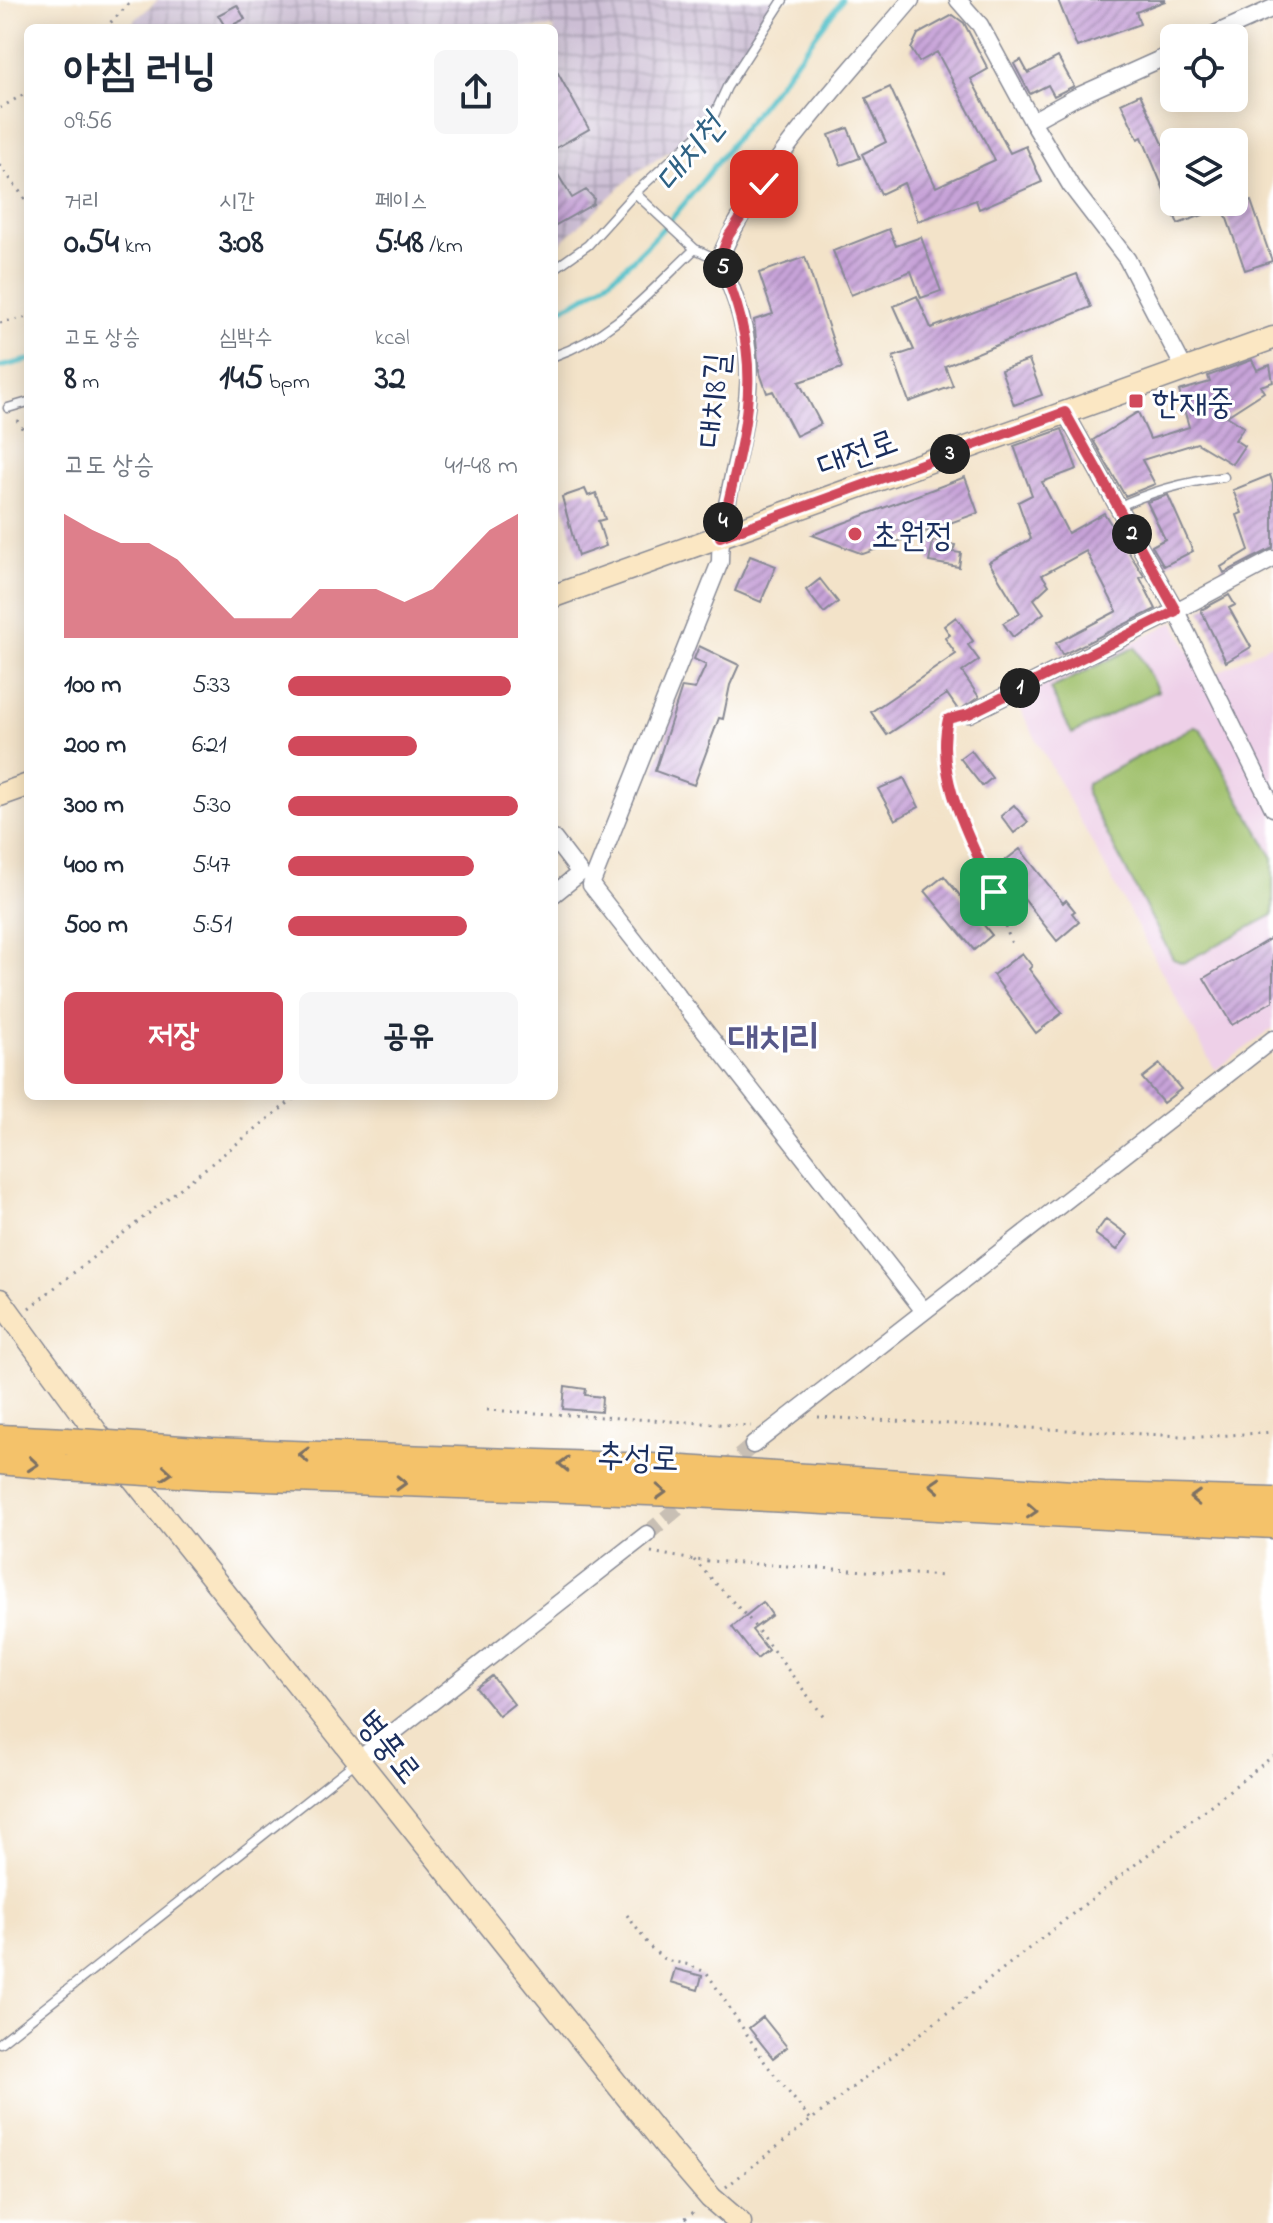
<!DOCTYPE html>
<html lang="ko">
<meta charset="utf-8">
<style>
:root{--surface:#fff;--page:#f6f6f7;--text:#1f2937;--muted:#747a83;--accent:#d1495b}
body{margin:0;font-family:"Indie Flower","Poor Story",sans-serif;background:var(--page);color:var(--text);height:100vh;display:flex;flex-direction:column;font-size:30px;white-space:nowrap}
*{box-sizing:border-box;margin:0}
p{font-size:26px;color:var(--muted)}
.icon{flex:none;width:44px;height:44px;fill:none;stroke:currentColor;stroke-width:2;stroke-linecap:round;stroke-linejoin:round}
.map{position:relative;flex:1;overflow:hidden}
.panel{position:absolute;left:24px;top:24px;width:534px;height:1076px;display:flex;flex-direction:column;background:var(--surface);border-radius:12px;box-shadow:0 4px 20px #0003}
.panel>*{flex:none}
.buttons{position:absolute;left:1160px;top:24px;display:grid;gap:16px}
.buttons a{display:grid;place-items:center;width:88px;height:88px;border-radius:12px;background:var(--surface);box-shadow:0 4px 20px #0003;font-size:40px}
.pin{position:absolute;display:grid;place-items:center;width:68px;height:68px;color:#fff;margin:-34px;border-radius:16px;box-shadow:0 4px 12px #0006}
.km{position:absolute;width:40px;height:40px;margin:-20px;border-radius:50%;background:#222;color:#fff;font-size:22px;line-height:40px;text-align:center}
.round{display:grid;place-items:center;flex:none;width:84px;height:84px;border-radius:12px;background:var(--page)}
.head{display:flex;align-items:center;justify-content:space-between;height:136px;padding:0 40px}
h1{font-size:44px;font-weight:700;line-height:60px}
.metrics{display:grid;grid-template-columns:repeat(3,1fr);gap:12px;height:136px;padding:8px 40px}
.metrics div{display:grid;align-content:center}
.metrics b{font-size:34px;font-weight:700}
.metrics small{font-size:22px;font-weight:400}
.metrics p{font-size:22px}
.chart{height:224px;padding:16px 40px}
.chart p{display:flex;justify-content:space-between}
.chart svg{width:100%;height:144px;margin-top:8px;fill:var(--accent);opacity:.7}
.cta{display:flex;gap:16px;margin-top:auto;padding:16px 40px}
.cta a{flex:1;height:92px;border-radius:12px;background:var(--accent);color:#fff;font-size:32px;font-weight:700;line-height:92px;text-align:center}
.cta a+a{background:var(--page);color:var(--text)}
ul{padding:0 40px;list-style:none;font-size:26px}
li{display:grid;grid-template-columns:128px 96px 1fr;align-items:center;height:60px}
li i{height:20px;border-radius:10px;background:var(--accent)}
.map>svg:first-child{display:block}
.built{fill:#eed0e8}
.industrial{fill:url(#industrial-grid)}
.pitch{fill:#9ebf69;stroke:#5c7764;stroke-width:2}
.lines{fill:none;stroke-linecap:round;stroke-linejoin:round}
.stream{stroke:#53c1ca;stroke-width:5}
.building{fill:url(#building-hatch)}
.street-tunnel{stroke:#c8bfb4;stroke-width:16;stroke-dasharray:16 8;stroke-linecap:butt}
.lane-casing{stroke:#878994;stroke-width:11}
.street-casing{stroke:#878994;stroke-width:19}
.secondary-casing{stroke:#878994;stroke-width:25}
.primary-casing{stroke:#878994;stroke-width:29}
.path{stroke:#878994;stroke-width:3;stroke-dasharray:2 6;stroke-linecap:butt}
.lane{stroke:#fff;stroke-width:8}
.street{stroke:#fff;stroke-width:16}
.secondary{stroke:#fbe7c3;stroke-width:22}
.primary{stroke:#f4c26a;stroke-width:26}
.primary-bridge-casing{stroke:#878994;stroke-width:29;stroke-linecap:butt}
.primary-bridge{stroke:#f4c26a;stroke-width:26}
.oneway{stroke:#7d7163}
.route-casing{stroke:#fff;stroke-width:16}
.route{stroke:#d1495b;stroke-width:10}
.poi-dot{fill:#d1495b;stroke:#fff;stroke-width:3}
.labels{text-anchor:middle;stroke-width:6;stroke-linejoin:round;paint-order:stroke}
.street-label{font-size:34px;fill:#1b2f5e;stroke:#fff}
.poi-label{font-size:34px;fill:#1b2f5e;stroke:#fff;text-anchor:start}
.water-label{font-size:36px;font-style:italic;fill:#2f6284;stroke:#fff}
.quarter-label{font-size:38px;font-weight:bold;fill:#575889;stroke:#fff}
</style>
<div class="map">
<svg width="1273" height="2223" viewBox="0 0 1273 2223">
<defs>
<pattern id="industrial-grid" width="8" height="8" patternUnits="userSpaceOnUse" patternTransform="scale(2)"><rect width="8" height="8" fill="#ccbed4"/><path d="M0 4h8M4 0v8" fill="none" stroke="#a59baf"/></pattern>
<pattern id="building-hatch" width="6" height="6" patternUnits="userSpaceOnUse" patternTransform="scale(2)"><rect width="6" height="6" fill="#c7a3d8"/><path d="M-1 1l2-2M0 6l6-6M5 7l2-2" fill="none" stroke="#a185b2"/></pattern>
</defs>
<rect width="100%" height="100%" fill="#fff"/>
<filter id="ink" filterUnits="userSpaceOnUse"><feTurbulence type="fractalNoise" baseFrequency=".0125" numOctaves="2"/><feDisplacementMap in="SourceGraphic" scale="16" xChannelSelector="R" yChannelSelector="G"/><feConvolveMatrix kernelMatrix="1 2 1 2 8 2 1 2 1" color-interpolation-filters="sRGB"/></filter>
<filter id="wash" filterUnits="userSpaceOnUse"><feTurbulence type="fractalNoise" baseFrequency=".006" numOctaves="4" result="noise"/><feDisplacementMap in="SourceGraphic" scale="32" xChannelSelector="R" yChannelSelector="G"/><feGaussianBlur stdDeviation="1.8" result="paint"/><feColorMatrix in="noise" values="0 0 0 0 0 0 0 0 0 0 0 0 0 0 0 0 0 1.4 0 .05"/><feComposite in="paint" operator="in"/></filter>
<g filter="url(#wash)">
<rect width="100%" height="100%" fill="#f3e3c9"/>
<path class="built" d="M1174,622L1204,680L1273,643V1028L1215,1070L1015,700Z"/>
<path class="industrial" d="M158,0H777L699,119L674,148L634,174L554,249V28H126Z"/>
<path class="pitch" d="M1135,647L1158,691L1072,734L1050,689Z
M1193,727L1200,728L1273,858V915L1183,963L1173,959L1086,794L1087,784Z"/>
<g class="lines">
<path class="stream" d="M554,311C628,287 698,186 745,126C778,84 811,43 842,0
M0,367L28,360"/>
</g>
<g id="blocks">
<path class="building" d="M1058,0H1165V1L1136,12L1140,24L1077,47Z
M237,5L245,19L226,28L218,15Z
M953,15L964,23L988,69L971,79L1010,153L1026,146L1042,182L979,209L976,200L918,221L904,183L881,194L862,154L886,142L866,98L890,87L936,187L995,160L937,52L919,62L911,49L918,34Z
M1058,57L1074,86L1054,96L1048,85L1030,94L1014,64L1021,60L1028,73Z
M554,66L589,129L554,149Z
M1140,94L1166,150L1174,147V202H1197L1203,215L1178,224L1142,137L1138,139L1121,103Z
M848,128L860,158L841,165L829,135Z
M554,168L572,198L586,190L594,198L593,204L554,226Z
M1251,201L1272,261L1245,270L1224,210Z
M889,229L896,246L921,237L941,291L921,298L911,271L851,295L833,251Z
M805,257L842,368L799,382L821,424L796,436L773,391L767,393L759,370L754,320L773,314L759,273Z
M1077,274L1091,307L945,366L953,386L909,402L893,357L914,350L894,306L917,296L931,328Z
M1029,360L1042,395L1014,405L1001,370Z
M1252,360L1257,370L1270,365L1273,382L1260,386L1264,392L1227,416L1244,427L1235,440L1244,446L1232,464L1197,443L1142,460L1155,484L1125,496L1093,440L1138,412L1150,439L1189,427L1179,391L1210,382L1208,376Z
M1062,429L1077,469L1042,482L1068,533L1104,513L1144,576L1140,578L1156,609L1062,655L1056,643L1117,611L1086,551L1042,575L1049,585L1034,599L1044,613L1013,637L1003,623L1020,613L989,562L1031,539L1018,502L1032,495L1014,446Z
M1270,475L1273,484V548L1224,573L1221,567L1249,550L1237,515L1242,513L1233,490Z
M965,477L978,513L863,554L812,535Z
M585,489L588,496L596,493L605,519L598,521L606,546L578,556L562,497Z
M1168,495L1193,551L1164,566L1152,546L1165,539L1147,502Z
M933,541L955,545L953,552L961,553L959,567L929,562Z
M750,556L776,566L761,602L735,591Z
M820,579L838,602L824,613L806,590Z
M1229,595L1235,605L1229,608L1251,647L1226,662L1201,610Z
M956,617L973,641L968,645L979,660L962,672L979,697L959,711L947,694L887,735L871,712L956,654L945,638L950,635L944,626Z
M699,646L739,665L730,685L723,719L719,718L694,785L655,771L682,687L695,689L706,665L694,659Z
M971,750L992,778L982,786L960,758Z
M904,778L919,807L895,820L878,789Z
M1014,805L1028,822L1014,833L1001,816Z
M1020,849L1063,903L1066,900L1075,911L1072,913L1079,922L1057,941L998,866Z
M944,876L992,935L974,950L925,891Z
M1273,937V1001L1232,1025L1204,978Z
M1022,953L1032,966L1029,969L1062,1013L1036,1033L993,975Z
M1160,1064L1181,1089L1163,1103L1142,1078Z
M1106,1219L1128,1235L1117,1250L1095,1234Z
M565,1386L586,1389L585,1395L602,1397L601,1412L563,1409Z
M763,1602L772,1615L752,1630L768,1650L757,1659L732,1627Z
M492,1676L514,1704L499,1716L476,1688Z
M675,1969L702,1976L698,1990L671,1982Z
M763,2017L787,2047L773,2058L749,2028Z"/>
</g>
</g>
<g filter="url(#ink)">
<use href="#blocks" fill-opacity="0" stroke="#878994" stroke-width="2"/>
<g class="lines">
<path class="street-tunnel" d="M721,1472L753,1445
M647,1534L697,1492"/>
<defs>
<path id="lane" d="M635,193L695,249L719,260
M554,269L588,245L635,193L710,124L727,87L783,0
M554,356C615,335 650,291 695,249
M8,408L28,402
M1118,507C1153,490 1186,482 1224,477
M0,2043L357,1761"/>
<path id="street" d="M911,0C848,75 756,169 719,260C759,342 753,390 733,476C727,505 720,532 720,562L591,885L924,1311
M958,0L980,25L1032,121L1076,97L1174,53
M1206,38L1273,8
M1032,121L1071,186L1127,259L1185,370
M1065,412L1176,611L1273,559
M969,714L1176,611L1273,808
M554,839L580,873L554,894
M753,1445L1273,1039
M358,1760L647,1534"/>
<path id="secondary" d="M554,596L1273,338
M0,795L28,785
M0,1300L97,1433L668,2148L711,2198L740,2223"/>
<path id="primary" d="M0,1438L66,1441
M211,1451L652,1467L1104,1496L1273,1501
M0,1461L66,1467
M211,1476L675,1493L1273,1525"/>
</defs>
<use href="#lane" class="lane-casing"/>
<use href="#street" class="street-casing"/>
<use href="#secondary" class="secondary-casing"/>
<use href="#primary" class="primary-casing"/>
<path class="path" d="M105,28L133,0
M0,108L28,92
M0,165L28,203
M0,323L28,317
M17,420L28,438
M954,718L948,719C934,780 972,837 994,891C1000,909 1005,927 1012,944
M29,1308L297,1096
M487,1410L751,1426
M818,1417L1201,1437L1273,1432
M651,1552L694,1560L944,1576
M694,1560L749,1619L825,1718
M627,1915L650,1947L665,1960L690,1965L707,1973L766,2064L811,2120
M726,2187L1273,1756
M679,2223L695,2211"/>
<use href="#lane" class="lane"/>
<use href="#street" class="street"/>
<use href="#secondary" class="secondary"/>
<use href="#primary" class="primary"/>
<defs>
<path id="primary-bridge" d="M66,1441L211,1451
M66,1467L211,1476"/>
</defs>
<use href="#primary-bridge" class="primary-bridge-casing"/>
<use href="#primary-bridge" class="primary-bridge"/>
</g>
<defs><path id="oneway-chevron" d="M-2-3.5L2.5 0L-2 3.5" fill="none" stroke-width="1.6" stroke-linecap="round" stroke-linejoin="round" transform="scale(2)"/></defs>
<g class="oneway">
<use href="#oneway-chevron" transform="translate(304 1455) rotate(-178)"/>
<use href="#oneway-chevron" transform="translate(33 1464) rotate(5)"/>
<use href="#oneway-chevron" transform="translate(564 1464) rotate(-178)"/>
<use href="#oneway-chevron" transform="translate(167 1473) rotate(4)"/>
<use href="#oneway-chevron" transform="translate(401 1483) rotate(2)"/>
<use href="#oneway-chevron" transform="translate(935 1485) rotate(-176)"/>
<use href="#oneway-chevron" transform="translate(661 1492) rotate(2)"/>
<use href="#oneway-chevron" transform="translate(1195 1498) rotate(-178)"/>
<use href="#oneway-chevron" transform="translate(1032 1511) rotate(3)"/>
</g>
</g>
<g class="lines" filter="url(#ink)">
<defs>
<path id="route" d="M764,184L729,235L719,260C770,366 744,430 720,537L1065,412L1176,611L969,714L948,719C934,778 971,840 994,892"/>
</defs>
<use href="#route" class="route-casing"/>
<use href="#route" class="route"/>
</g>
<g class="poi-dot">
<rect x="1128" y="393" width="16" height="16" rx="4"/>
<circle cx="855" cy="534" r="8"/>
</g>
<g class="labels">
<g class="street-label">
<text transform="translate(712 400) rotate(-85)" y="12">대치8길</text>
<text transform="translate(857 452) rotate(-20)" y="12">대전로</text>
<text transform="translate(638 1456) rotate(2)" y="12">추성로</text>
<text transform="translate(390 1746) rotate(52)" y="12">병풍로</text>
</g>
<g class="poi-label">
<text x="1152" y="413">한재중</text>
<text x="871" y="546">초원정</text>
</g>
<g class="water-label">
<text transform="translate(688 152) rotate(-52)" y="13">대치천</text>
</g>
<g class="quarter-label">
<text x="774" y="1050">대치리</text>
</g>
</g>
</svg>
<div class="buttons">
<a><svg class="icon" aria-label="locate" viewBox="0 0 24 24"><circle cx="12" cy="12" r="6"/><path d="M12 2v4M12 18v4M2 12h4M18 12h4"/></svg></a>
<a><svg class="icon" aria-label="layers" viewBox="0 0 24 24"><path d="M12 4l9 5-9 5-9-5zM3 14l9 5 9-5"/></svg></a>
</div>
<div class="pin" style="left:994px;top:892px;background:#1e9e55"><svg class="icon" aria-label="arrive" viewBox="0 0 24 24"><path d="M6 21V4h12l-3 4 3 4H6"/></svg></div>
<div class="pin" style="left:764px;top:184px;background:#d93025"><svg class="icon" aria-label="check" viewBox="0 0 24 24"><path d="M5 12l5 5 9-10"/></svg></div>
<b class="km" style="left:1020px;top:688px">1</b>
<b class="km" style="left:1132px;top:534px">2</b>
<b class="km" style="left:950px;top:454px">3</b>
<b class="km" style="left:723px;top:522px">4</b>
<b class="km" style="left:723px;top:268px">5</b>
<section class="panel">
<div class="head"><div><h1>아침 러닝</h1><p>09:56</p></div><a class="round"><svg class="icon" aria-label="share" viewBox="0 0 24 24"><path d="M12 15V3M7 8l5-5 5 5M5 13v7h14v-7"/></svg></a></div>
<div class="metrics">
<div><p>거리</p><b>0.54<small> km</small></b></div>
<div><p>시간</p><b>3:08</b></div>
<div><p>페이스</p><b>5:48<small> /km</small></b></div>
</div>
<div class="metrics">
<div><p>고도 상승</p><b>8<small> m</small></b></div>
<div><p>심박수</p><b>145<small> bpm</small></b></div>
<div><p>kcal</p><b>32</b></div>
</div>
<div class="chart"><p><span>고도 상승</span>41–48 m</p>
<svg viewBox="0 0 160 44" preserveAspectRatio="none"><path d="M0 44V6L10 11L20 15L30 15L40 20L50 29L60 38L70 38L80 38L90 29L100 29L110 29L120 33L130 29L140 20L150 11L160 6V44z"/></svg>
</div>
<ul>
<li><b>100 m</b>5:33<i style="width:97%"></i></li>
<li><b>200 m</b>6:21<i style="width:56%"></i></li>
<li><b>300 m</b>5:30<i style="width:100%"></i></li>
<li><b>400 m</b>5:47<i style="width:81%"></i></li>
<li><b>500 m</b>5:51<i style="width:78%"></i></li>
</ul>
<div class="cta"><a>저장</a><a>공유</a></div>
</section>
</div>
